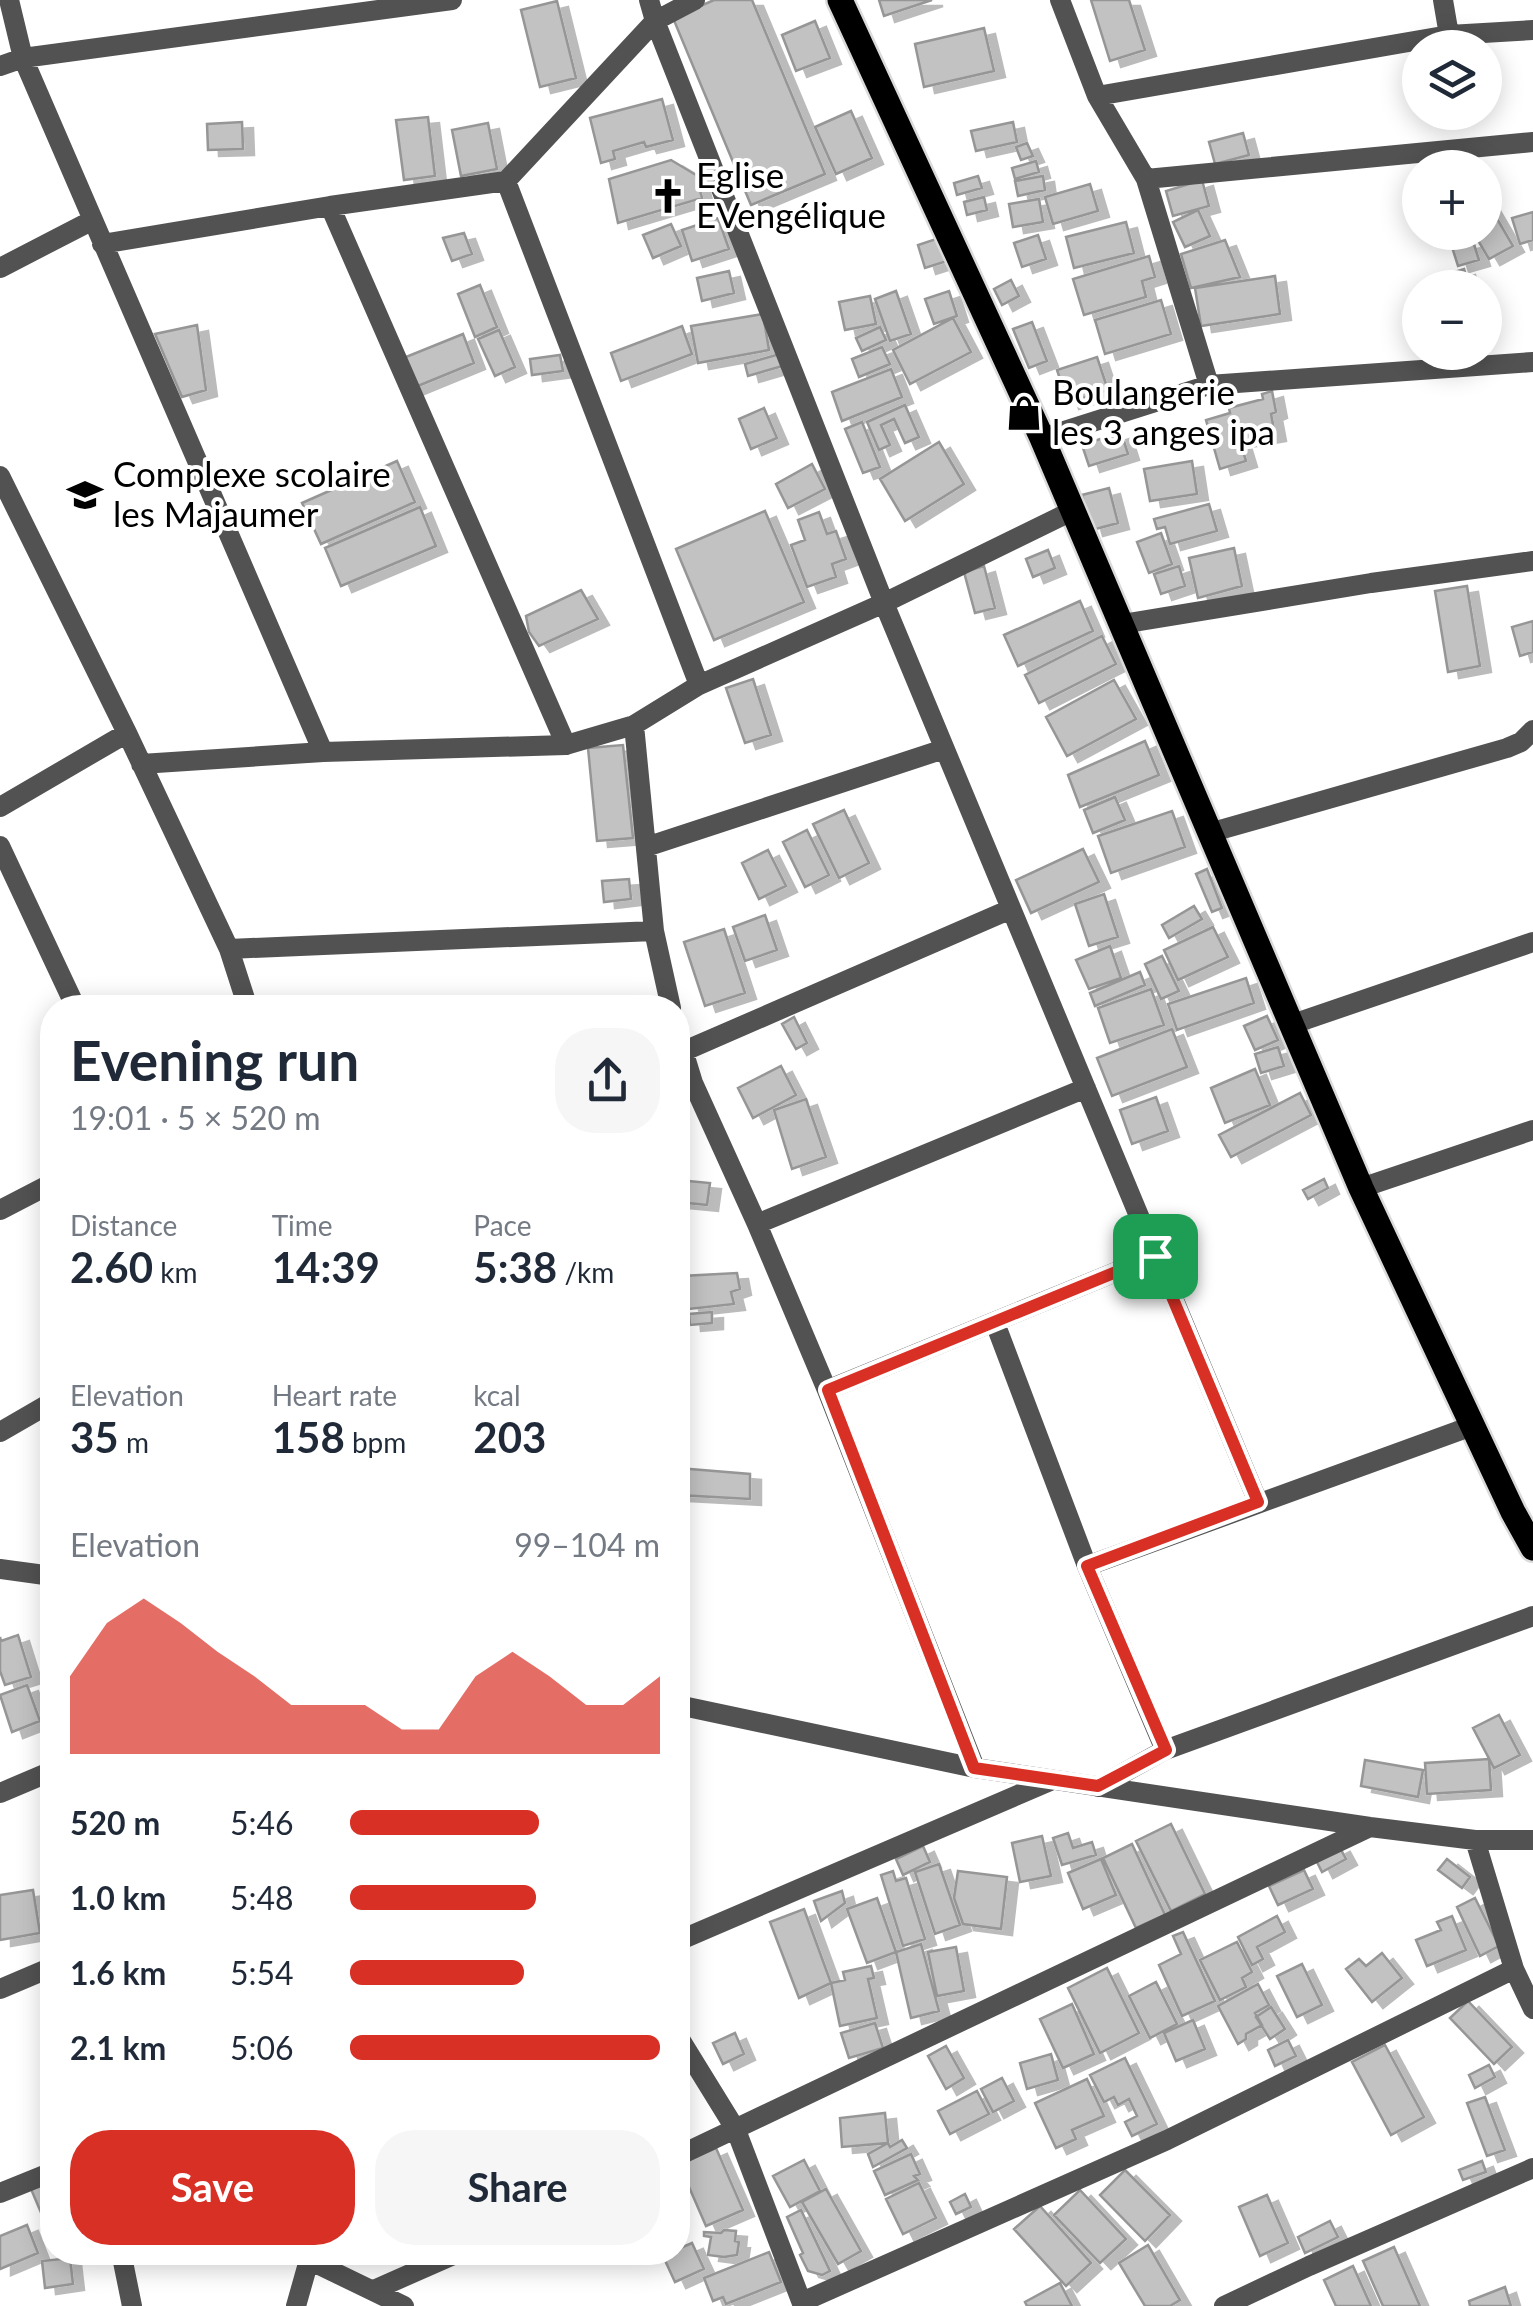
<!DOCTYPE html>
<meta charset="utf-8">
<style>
:root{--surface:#fff;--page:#f6f6f7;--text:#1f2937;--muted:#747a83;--accent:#d93025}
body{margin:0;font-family:Lato,sans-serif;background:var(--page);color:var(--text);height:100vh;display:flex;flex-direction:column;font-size:38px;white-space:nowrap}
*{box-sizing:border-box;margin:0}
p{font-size:32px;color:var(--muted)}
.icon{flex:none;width:55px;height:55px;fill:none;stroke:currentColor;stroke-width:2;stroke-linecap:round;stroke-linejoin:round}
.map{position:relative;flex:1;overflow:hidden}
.panel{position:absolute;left:40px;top:995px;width:650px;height:1270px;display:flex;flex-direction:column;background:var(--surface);border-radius:40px;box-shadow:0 5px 25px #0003}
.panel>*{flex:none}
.controls{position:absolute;left:1402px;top:30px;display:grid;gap:20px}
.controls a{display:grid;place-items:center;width:100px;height:100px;border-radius:50%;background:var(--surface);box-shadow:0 5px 25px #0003;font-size:50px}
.pin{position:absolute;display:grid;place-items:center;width:85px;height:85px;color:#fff;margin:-42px;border-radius:20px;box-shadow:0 5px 15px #0006}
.round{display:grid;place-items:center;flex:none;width:105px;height:105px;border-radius:40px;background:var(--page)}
.headline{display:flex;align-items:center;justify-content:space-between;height:170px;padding:0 30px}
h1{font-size:55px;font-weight:700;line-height:75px}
.figures{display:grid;grid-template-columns:repeat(3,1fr);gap:15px;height:170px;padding:10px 30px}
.figures div{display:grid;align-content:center}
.figures b{font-size:42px;font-weight:700}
.figures small{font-size:28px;font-weight:400}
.figures p{font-size:28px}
.chart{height:280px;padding:20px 30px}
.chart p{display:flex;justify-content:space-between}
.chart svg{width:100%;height:180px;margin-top:10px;fill:var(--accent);opacity:.7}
.button{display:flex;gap:20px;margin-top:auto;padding:20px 30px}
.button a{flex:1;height:115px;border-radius:40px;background:var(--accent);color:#fff;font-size:40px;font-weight:700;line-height:115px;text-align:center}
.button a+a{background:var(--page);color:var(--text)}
ul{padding:0 30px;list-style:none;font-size:32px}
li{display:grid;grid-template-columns:160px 120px 1fr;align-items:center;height:75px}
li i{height:25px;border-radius:12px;background:var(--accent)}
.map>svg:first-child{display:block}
.building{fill:#c2c2c2;stroke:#969696;stroke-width:2.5;filter:url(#shadow)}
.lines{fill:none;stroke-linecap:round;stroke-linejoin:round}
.major-casing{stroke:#dbdbdb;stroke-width:30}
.minor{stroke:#525252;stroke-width:20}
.major{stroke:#000;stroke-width:25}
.route-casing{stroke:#fff;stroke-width:20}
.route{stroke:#d93025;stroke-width:12}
.labels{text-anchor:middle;stroke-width:8;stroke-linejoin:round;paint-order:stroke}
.poi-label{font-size:35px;fill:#000;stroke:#fff;text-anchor:start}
</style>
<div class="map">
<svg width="1533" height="2306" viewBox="0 0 1533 2306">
<defs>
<filter id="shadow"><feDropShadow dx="11" dy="6" stdDeviation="0" flood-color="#0004"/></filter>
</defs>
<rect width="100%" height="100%" fill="#fff"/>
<path class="building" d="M714,0H752L825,174L751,205L673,18Z
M879,0H932L884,16Z
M1091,0H1129L1145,50L1110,61Z
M557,1L576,78L540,87L521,10Z
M815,21L830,58L796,71L782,35Z
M984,28L994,71L924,87L915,44Z
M662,99L673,140L646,147L644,142L613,151L615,159L601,163L590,118Z
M851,111L872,158L836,174L815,127Z
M428,117L435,176L404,180L396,120Z
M242,122L243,149L208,150L207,124Z
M1013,122L1017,142L976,151L971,131Z
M488,123L497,169L461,176L452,130Z
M1243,133L1249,155L1215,164L1209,142Z
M1027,143L1033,156L1021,160L1016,147Z
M671,160L696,175L702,198L618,223L609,179Z
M1036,161L1039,172L1015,179L1012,168Z
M978,176L982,188L957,195L954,183Z
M1043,176L1045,190L1018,196L1015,181Z
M1202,180L1209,206L1173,216L1166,191Z
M1090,184L1098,211L1053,224L1045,197Z
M984,197L987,210L967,215L964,202Z
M1485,198L1513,246L1489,259L1473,232H1485Z
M1039,199L1043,222L1013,227L1009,204Z
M1198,210L1210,236L1185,247L1173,222Z
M1533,212V240L1520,244L1512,218Z
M718,218L729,249L692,261L682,230Z
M1126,222L1134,253L1074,268L1066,237Z
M671,224L681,246L653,258L643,235Z
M464,233L472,254L452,261L443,238Z
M1038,235L1046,259L1022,267L1014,243Z
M939,238L947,261L925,268L918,245Z
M1225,240L1240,277L1191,288L1181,254Z
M1473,241L1479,260L1458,266L1452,247Z
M1149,256L1155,277L1142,281L1146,297L1084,315L1073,279Z
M1464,269L1470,288H1427L1425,281Z
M729,271L734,293L702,301L697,278Z
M1275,276L1280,314L1201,326L1195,288Z
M1011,280L1019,296L1002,305L994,289Z
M480,285L497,327L475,337L458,294Z
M896,291L911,334L890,341L875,299Z
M949,291L957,316L934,324L925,299Z
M870,296L876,324L845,330L839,302Z
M1161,300L1171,334L1105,354L1095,320Z
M763,314L769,350L698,363L691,326Z
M953,318L971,352L910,384L893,350Z
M1032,322L1047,361L1029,368L1013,329Z
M197,325L206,390L182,397L155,334Z
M682,326L692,354L621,381L611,353Z
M880,327L886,340L862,351L856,338Z
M499,330L515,367L495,376L478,339Z
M463,334L474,363L413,388L401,359Z
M882,347L890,364L859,377L852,359Z
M783,353L786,365L748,376L745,364Z
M560,355L563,371L532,375L530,359Z
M1097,357L1108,390L1068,403L1057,370Z
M891,369L902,397L842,421L832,392Z
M1272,391L1276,412L1271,414L1275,435L1240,441L1246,461L1220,469L1206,420L1230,413L1229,408L1263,399L1262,394Z
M905,405L919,437L905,443L894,419L881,425L890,445L879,450L867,422Z
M764,408L777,438L751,449L739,419Z
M862,422L880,467L863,473L845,429Z
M1121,432L1128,454L1089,466L1082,445Z
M939,442L964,484L905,521L880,479Z
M397,461L415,502L321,544L302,503Z
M1192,461L1197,494L1150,501L1144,469Z
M812,464L825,489L788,508L776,484Z
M1109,488L1118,523L1092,530L1082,495Z
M1209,504L1217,531L1170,544L1165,527L1157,529L1154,519Z
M420,507L436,546L341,586L325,548Z
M765,511L804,602L714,640L676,549Z
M819,512L827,534L836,531L846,559L832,564L836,577L807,587L791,545L805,540L798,520Z
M1161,533L1172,564L1149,573L1137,542Z
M1234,548L1242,586L1198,598L1189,558Z
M1048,550L1055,568L1033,577L1026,559Z
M984,566L995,608L975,613L964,572Z
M1179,566L1185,586L1161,594L1154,574Z
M1467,586L1480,666L1448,672L1435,591Z
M581,590L598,619L539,646L529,632L526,616Z
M1080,601L1093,631L1018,666L1004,635Z
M1533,621V652L1520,656L1512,627Z
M1102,636L1116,664L1039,703L1025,675Z
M753,679L771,735L745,743L726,688Z
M1114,680L1136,719L1067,756L1046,717Z
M1145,741L1159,775L1080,807L1068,775Z
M623,745L633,838L597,841L588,748Z
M1115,797L1125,820L1093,833L1084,810Z
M844,810L869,863L839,878L813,824Z
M1172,811L1185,847L1111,873L1098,836Z
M807,830L829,875L805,887L783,842Z
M1083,849L1099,882L1031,913L1016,880Z
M768,850L786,886L759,899L742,863Z
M1207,869L1222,908L1212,912L1196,874Z
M629,879L631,899L604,902L602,881Z
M1104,894L1118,937L1089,946L1075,904Z
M1194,906L1202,919L1169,938L1162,925Z
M765,915L777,950L745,961L733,927Z
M1213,927L1228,957L1178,980L1164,950Z
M724,929L745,993L705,1006L684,942Z
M1110,946L1121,978L1089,989L1076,960Z
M1162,956L1179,991L1161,999L1145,964Z
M1140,972L1145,985L1095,1006L1090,993Z
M1246,978L1254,1003L1177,1030L1168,1004Z
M1151,989L1164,1025L1110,1043L1098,1008Z
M1267,1016L1278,1040L1255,1050L1244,1026Z
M794,1017L807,1043L796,1049L782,1024Z
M1172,1029L1187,1067L1112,1096L1097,1058Z
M1278,1047L1284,1066L1261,1073L1255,1054Z
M781,1066L796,1095L753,1118L738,1088Z
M1255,1069L1270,1105L1225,1123L1211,1088Z
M1300,1093L1311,1115L1231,1157L1219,1135Z
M1156,1097L1168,1131L1132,1144L1120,1110Z
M806,1099L826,1157L792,1169L774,1110Z
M1324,1179L1328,1188L1308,1199L1303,1190Z
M678,1180L710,1183L707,1205L678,1202Z
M737,1273L740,1289L731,1292L734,1304L689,1309L682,1276Z
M712,1312V1323L690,1325L689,1314Z
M678,1468L750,1474V1499L678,1495Z
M18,1635L31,1677L5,1685L0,1671V1637L1,1641Z
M27,1685L40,1721L12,1732L0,1695Z
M1499,1715L1520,1755L1494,1768L1473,1728Z
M1489,1759L1491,1790L1427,1794L1425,1763Z
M1365,1760L1423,1770L1418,1797L1361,1786Z
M1171,1824L1205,1894L1171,1911L1136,1841Z
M1068,1833L1073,1848L1092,1842L1096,1855L1062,1865L1053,1838Z
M1042,1836L1051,1876L1020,1882L1012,1843Z
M1132,1844L1165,1915L1136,1928L1103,1858Z
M923,1846L930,1862L903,1875L896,1859Z
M1339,1846L1346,1859L1322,1872L1315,1858Z
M1101,1859L1116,1895L1083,1909L1068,1873Z
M1447,1859L1470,1877L1462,1888L1438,1870Z
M939,1864L960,1925L935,1934L915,1872Z
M1304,1870L1313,1889L1278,1905L1269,1886Z
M893,1871L896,1881L906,1878L925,1939L903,1946L881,1875Z
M958,1871L1007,1877L1001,1929L963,1924L954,1898Z
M33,1890L40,1933L0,1940V1895Z
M842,1891L845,1903L821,1921L814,1901Z
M877,1898L896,1952L867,1963L847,1909Z
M1475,1898L1499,1946L1480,1956L1457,1907Z
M804,1909L831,1983L799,1998L770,1922Z
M1277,1916L1285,1932L1257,1947L1263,1959L1252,1965L1238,1937Z
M1452,1916L1466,1950L1427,1966L1416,1940L1441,1930L1437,1922Z
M1183,1932L1215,2001L1182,2016L1159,1965L1181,1954L1173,1936Z
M1237,1942L1252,1972L1242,1978L1246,1987L1220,2000L1200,1960Z
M921,1944L939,2011L911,2018L896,1952Z
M956,1947L964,1991L937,1996L928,1952Z
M1382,1953L1402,1978L1372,2002L1346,1969L1359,1959L1366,1966Z
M1302,1964L1322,2005L1297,2017L1277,1976Z
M871,1966L874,1978L868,1979L877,2018L840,2026L831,1983L845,1980L843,1972Z
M1107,1968L1139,2033L1100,2053L1068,1988Z
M1156,1982L1177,2024L1150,2038L1129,1996Z
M1258,1984L1269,2005L1255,2013L1262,2025L1246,2034V2039L1238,2044L1218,2006Z
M1468,2001L1512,2047L1494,2064L1450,2018Z
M1072,2004L1094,2054L1063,2068L1040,2019Z
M1271,2007L1285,2029L1270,2039L1256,2017Z
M1193,2020L1205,2049L1176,2061L1164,2033Z
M875,2023L883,2048L849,2058L841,2033Z
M735,2033L744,2054L723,2064L713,2043Z
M1288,2040L1296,2056L1275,2066L1268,2050Z
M1385,2045L1424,2117L1391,2135L1352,2062Z
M946,2046L964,2078L946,2089L928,2056Z
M1051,2054L1058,2080L1027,2089L1020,2063Z
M1125,2058L1157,2124L1132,2136L1125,2122L1137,2116L1129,2099L1118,2105L1114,2097L1104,2102L1090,2075Z
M1489,2065L1495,2077L1475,2088L1469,2075Z
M1002,2078L1014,2101L993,2112L981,2089Z
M1087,2079L1104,2116L1072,2130L1076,2139L1056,2148L1035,2103Z
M977,2091L989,2114L950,2134L938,2111Z
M1485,2097L1505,2150L1487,2156L1467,2103Z
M885,2113L888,2143L842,2147L840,2118Z
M902,2140L907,2148L873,2167L868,2154L888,2143L890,2147Z
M716,2148L743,2210L706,2226L679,2164Z
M911,2154L920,2174L914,2176L918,2180L885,2195L874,2171Z
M804,2160L820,2191L790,2207L773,2176Z
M1482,2161L1486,2172L1463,2180L1459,2170Z
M1125,2170L1170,2215L1145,2241L1100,2195Z
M52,2181V2211L42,2215L31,2189Z
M919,2183L936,2218L903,2234L886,2199Z
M826,2189L861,2251L838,2264L802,2202Z
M1080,2190L1126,2239L1100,2263L1054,2215Z
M965,2194L971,2207L956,2214L950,2202Z
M1267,2195L1288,2243L1260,2256L1239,2207Z
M1040,2206L1091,2263L1066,2286L1014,2229Z
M801,2210L830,2271L822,2275L808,2271L800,2255L803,2253L787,2217Z
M1330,2221L1338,2237L1305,2253L1298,2237Z
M27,2225L38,2253L0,2269V2236Z
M724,2230L736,2231L735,2241L739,2242L737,2255L724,2257L708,2255L711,2237L704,2236V2232L721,2233Z
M692,2243L704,2269L675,2282L663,2256L678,2252V2249Z
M1148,2245L1180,2300L1170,2306H1145L1119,2263Z
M1394,2247L1420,2306H1383L1363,2261Z
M769,2252L781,2282L726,2304L723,2297L713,2301L704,2278Z
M70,2258L73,2284L45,2288L42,2261Z
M1353,2266L1371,2306H1336L1324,2280Z
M1060,2283L1072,2306H1027L1025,2302Z
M1505,2287L1511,2306H1470L1469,2301Z"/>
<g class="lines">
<defs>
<path id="major" d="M840,0L1042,438L1361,1188L1513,1512L1533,1548"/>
</defs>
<use href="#major" class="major-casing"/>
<path class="minor" d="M9,0L23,58L323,752
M649,0L655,21L884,603L1258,1502
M1060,0L1097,96L1146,179L1209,385
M1443,0L1449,35
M0,66L23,58L452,0
M1097,96L1449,35L1533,30
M1146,179L1533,142
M506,181L699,685
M330,206L566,745
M102,244L330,206L506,181L655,21L695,0
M0,268L91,221
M1042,438L1209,385L1533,362
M0,476L127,733L229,949L248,1008
M1122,624L1371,583L1533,561
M634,725L654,931L671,1008
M141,764L323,752L566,745L634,725L699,685L884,603L1074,510
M0,807L127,733
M1209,833L1507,748L1521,742L1533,730
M0,846L76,1008
M646,847L944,749
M229,949L654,931
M1290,1025L1533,942
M678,1034L693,1083L757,1224L827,1390L975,1768
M682,1052L1011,909
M1361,1188L1533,1130
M0,1210L52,1183
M757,1224L1086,1088
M995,1323L1087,1566L1165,1750
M827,1390L1155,1256
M0,1432L52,1402
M1087,1566L1472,1426
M0,1569L52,1576
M678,1705L975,1768L1370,1827L1475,1840H1533
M1098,1787L1165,1750L1533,1616
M0,1793L52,1771
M1475,1840L1514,1969L1533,2009
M678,1941L1050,1781
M0,1989L52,1967
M678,2036L736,2130L803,2306
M678,2156L1370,1827
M0,2193L52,2172
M121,2252L132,2306
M309,2252V2260L404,2306
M374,2290L460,2252
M802,2302L1167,2140L1514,1969
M296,2306L309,2260
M1224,2306L1309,2266L1533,2168"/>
<use href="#major" class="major"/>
</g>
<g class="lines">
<defs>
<path id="route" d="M1155,1256L1258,1502L1087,1566L1166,1750L1098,1786L974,1768L828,1390Z"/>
</defs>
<use href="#route" class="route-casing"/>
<use href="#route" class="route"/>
</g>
<defs>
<symbol id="church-bare" viewBox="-9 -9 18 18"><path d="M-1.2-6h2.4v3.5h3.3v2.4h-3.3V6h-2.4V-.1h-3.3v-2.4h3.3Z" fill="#000" stroke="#fff" stroke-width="2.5" paint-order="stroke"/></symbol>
<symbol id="shop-bare" viewBox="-9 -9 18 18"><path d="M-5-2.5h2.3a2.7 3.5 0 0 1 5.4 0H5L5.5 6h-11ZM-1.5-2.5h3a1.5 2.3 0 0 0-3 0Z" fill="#000" stroke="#fff" stroke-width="2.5" paint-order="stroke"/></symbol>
<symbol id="school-bare" viewBox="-9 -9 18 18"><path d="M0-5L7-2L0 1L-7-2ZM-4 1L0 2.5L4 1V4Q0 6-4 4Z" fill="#000" stroke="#fff" stroke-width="2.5" paint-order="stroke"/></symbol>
</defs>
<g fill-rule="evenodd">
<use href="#church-bare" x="643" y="171" width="50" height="50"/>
<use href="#shop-bare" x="999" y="388" width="50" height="50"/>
<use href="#school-bare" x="60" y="470" width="50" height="50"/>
</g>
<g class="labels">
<g class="poi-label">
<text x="696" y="188">Eglise<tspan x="696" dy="40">EVengélique</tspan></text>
<text x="1052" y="405">Boulangerie<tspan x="1052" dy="40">les 3 anges ipa</tspan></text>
<text x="113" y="487">Complexe scolaire<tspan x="113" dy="40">les Majaumer</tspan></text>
</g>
</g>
</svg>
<div class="controls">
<a><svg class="icon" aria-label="layers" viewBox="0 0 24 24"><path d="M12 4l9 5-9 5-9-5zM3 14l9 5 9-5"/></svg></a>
<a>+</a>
<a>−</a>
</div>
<div class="pin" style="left:1155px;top:1256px;background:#1e9e55"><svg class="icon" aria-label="arrive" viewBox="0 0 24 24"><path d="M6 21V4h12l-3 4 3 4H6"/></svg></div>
<section class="panel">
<div class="headline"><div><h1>Evening run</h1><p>19:01 · 5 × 520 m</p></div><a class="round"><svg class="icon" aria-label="share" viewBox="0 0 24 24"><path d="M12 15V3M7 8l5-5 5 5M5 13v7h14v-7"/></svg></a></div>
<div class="figures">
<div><p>Distance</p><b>2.60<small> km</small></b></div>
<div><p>Time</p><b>14:39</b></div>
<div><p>Pace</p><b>5:38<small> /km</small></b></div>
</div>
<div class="figures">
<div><p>Elevation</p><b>35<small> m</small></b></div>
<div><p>Heart rate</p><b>158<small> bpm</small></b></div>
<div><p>kcal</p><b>203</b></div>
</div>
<div class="chart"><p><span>Elevation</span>99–104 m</p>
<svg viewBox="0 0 160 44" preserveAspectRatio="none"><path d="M0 44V25L10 12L20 6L30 12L40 19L50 25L60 32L70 32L80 32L90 38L100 38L110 25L120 19L130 25L140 32L150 32L160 25V44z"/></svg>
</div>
<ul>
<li><b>520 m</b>5:46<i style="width:61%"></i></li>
<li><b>1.0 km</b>5:48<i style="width:60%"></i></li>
<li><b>1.6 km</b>5:54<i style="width:56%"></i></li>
<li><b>2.1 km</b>5:06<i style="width:100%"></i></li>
</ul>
<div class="button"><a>Save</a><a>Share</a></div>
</section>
</div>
